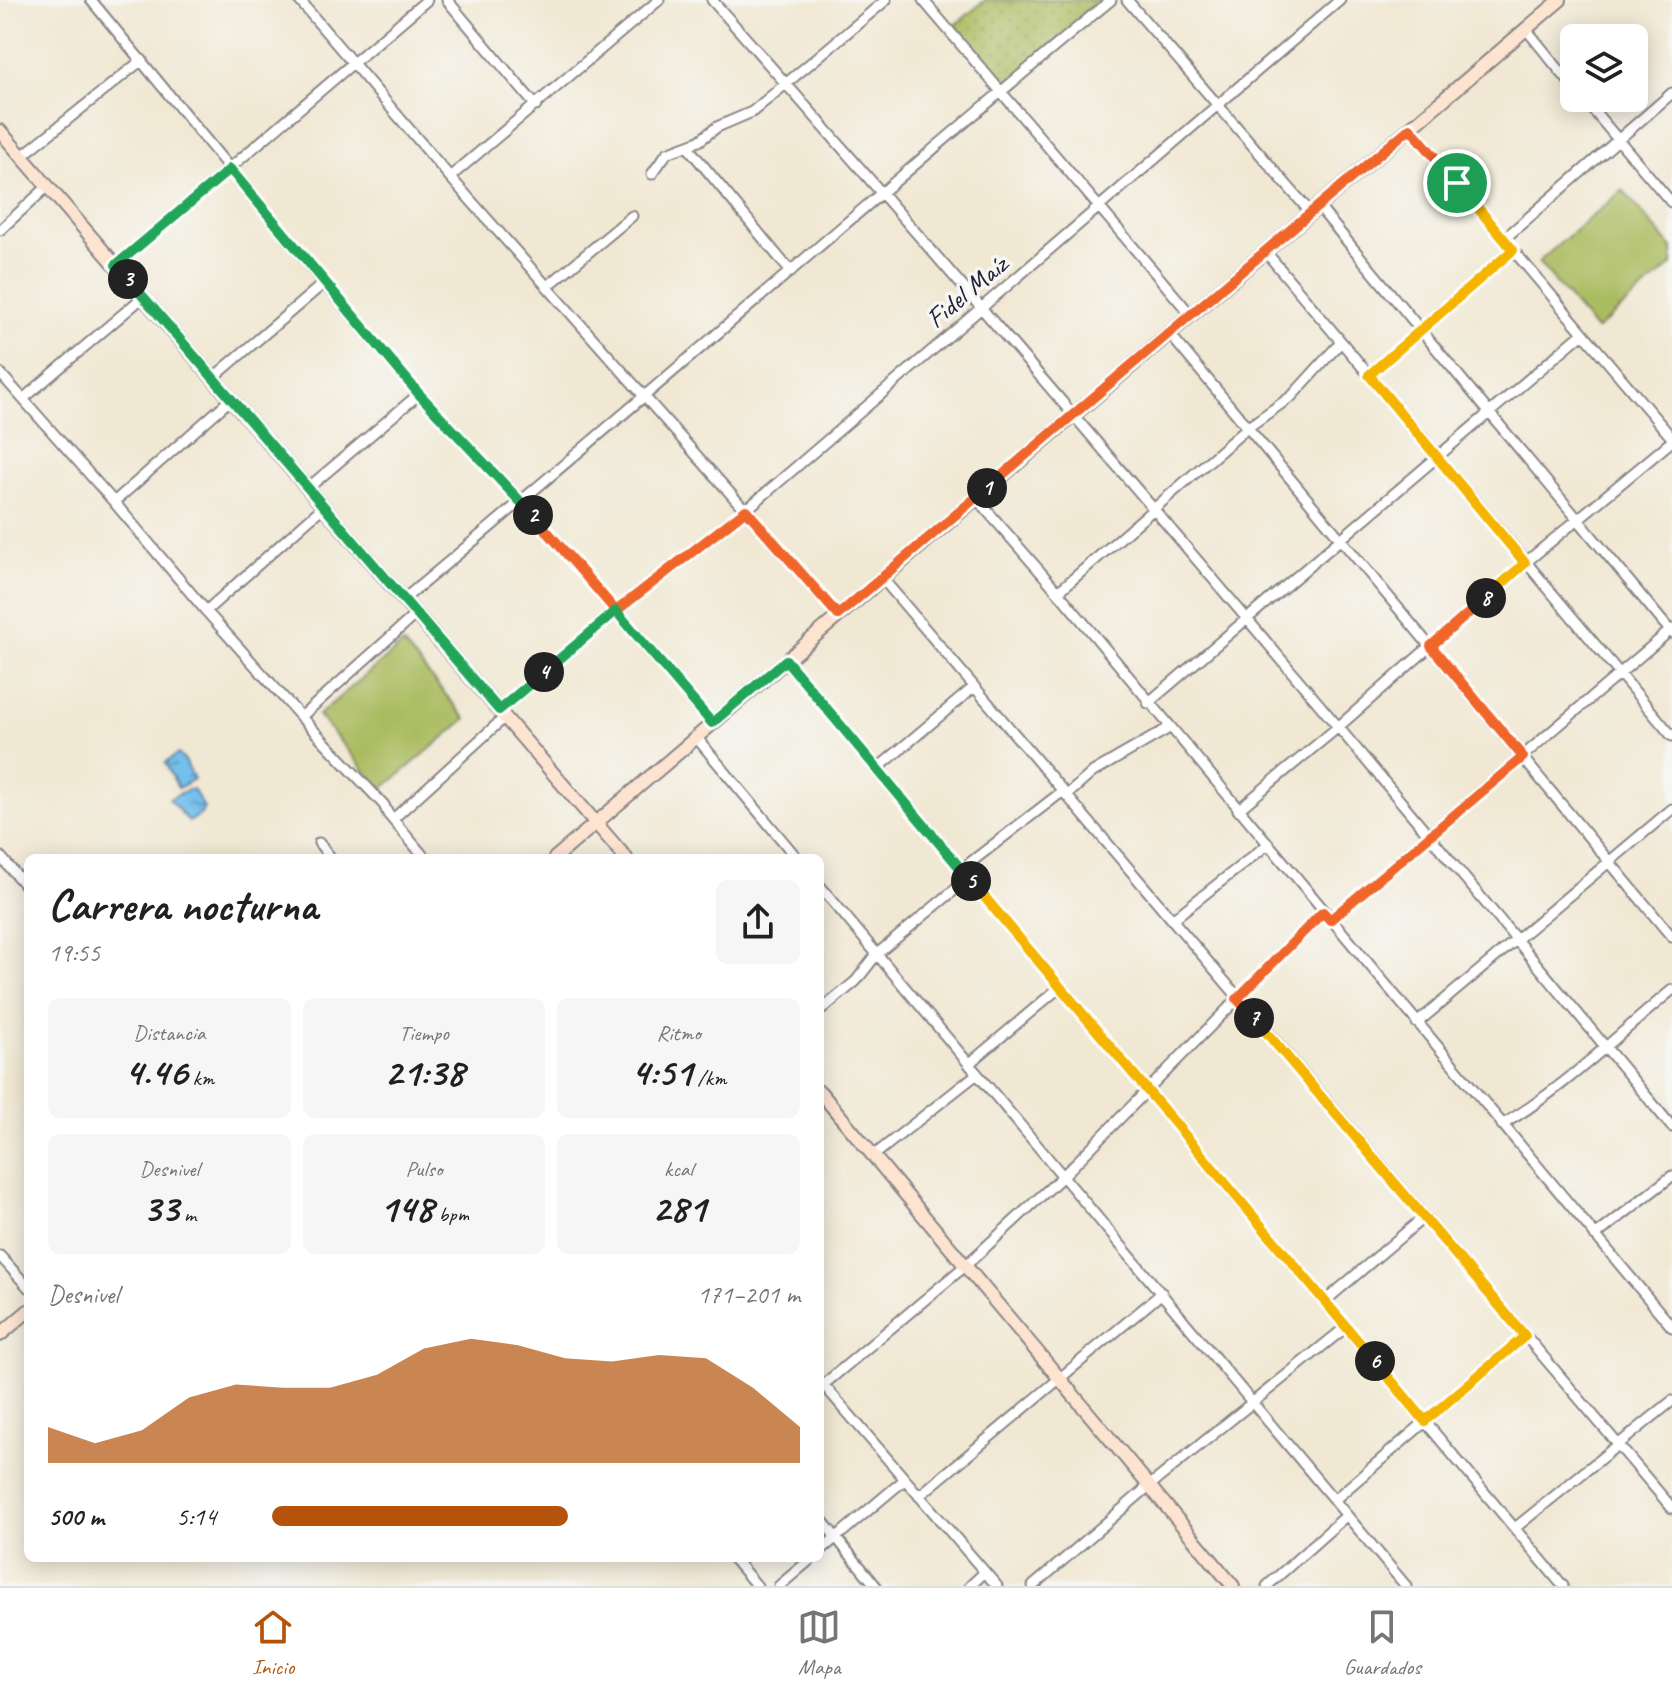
<!DOCTYPE html>
<html lang="es">
<meta charset="utf-8">
<style>
:root{--surface:#fff;--page:#f6f6f6;--text:#202124;--muted:#757577;--line:#e0e0e0;--accent:#b45309}
body{margin:0;font-family:Caveat,sans-serif;background:var(--page);color:var(--text);height:100vh;display:flex;flex-direction:column;font-size:30px;white-space:nowrap}
*{box-sizing:border-box;margin:0}
p{font-size:26px;color:var(--muted)}
.icon{flex:none;width:44px;height:44px;fill:none;stroke:currentColor;stroke-width:2;stroke-linecap:round;stroke-linejoin:round}
.map{position:relative;flex:1;overflow:hidden}
.drawer{position:absolute;left:24px;top:854px;width:800px;height:708px;display:flex;flex-direction:column;background:var(--surface);border-radius:12px;box-shadow:0 4px 20px #0003}
.drawer>*{flex:none}
.fabs{position:absolute;left:1560px;top:24px;display:grid;gap:16px}
.fabs a{display:grid;place-items:center;width:88px;height:88px;border-radius:12px;background:var(--surface);box-shadow:0 4px 20px #0003;font-size:40px}
.pin{position:absolute;display:grid;place-items:center;width:68px;height:68px;color:#fff;margin:-34px;border:4px solid #fff;border-radius:50%;box-shadow:0 2px 8px #0007}
.km{position:absolute;width:40px;height:40px;margin:-20px;border-radius:50%;background:#222;color:#fff;font-size:22px;line-height:40px;text-align:center}
.round{display:grid;place-items:center;flex:none;width:84px;height:84px;border-radius:12px;background:var(--page)}
.head{display:flex;align-items:center;justify-content:space-between;height:136px;padding:0 24px}
h1{font-size:44px;font-weight:700;line-height:60px}
.figures{display:grid;grid-template-columns:repeat(3,1fr);gap:12px;height:136px;padding:8px 24px}
.figures div{display:grid;align-content:center;border-radius:12px;background:var(--page);text-align:center}
.figures b{font-size:40px;font-weight:700}
.figures small{font-size:22px;font-weight:400}
.figures p{font-size:22px}
.chart{height:224px;padding:16px 24px}
.chart p{display:flex;justify-content:space-between}
.chart svg{width:100%;height:144px;margin-top:8px;fill:var(--accent);opacity:.7}
ul{padding:0 24px;list-style:none;font-size:26px}
li{display:grid;grid-template-columns:128px 96px 1fr;align-items:center;height:60px}
li i{height:20px;border-radius:10px;background:var(--accent)}
.tab-bar{display:flex;justify-content:space-around;align-items:center;height:112px;border-top:2px solid var(--line);background:var(--surface);font-size:22px;color:var(--muted)}
.tab-bar a{display:grid;justify-items:center;gap:4px}
.tab-bar .on{color:var(--accent)}
.map>svg:first-child{display:block}
.grass{fill:#abbc60;stroke:#666f4e;stroke-width:2}
.park{fill:url(#park-dots);stroke:#666f4e;stroke-width:2}
.water{fill:url(#water-ripples);stroke:#4b7094;stroke-width:2}
.lines{fill:none;stroke-linecap:round;stroke-linejoin:round}
.street-casing{stroke:#8a8587;stroke-width:13}
.secondary-casing{stroke:#8a8587;stroke-width:16}
.street{stroke:#fff;stroke-width:9}
.secondary{stroke:#fde4d1;stroke-width:12}
.split-1-casing{stroke:#fff;stroke-width:16}
.split-2-casing{stroke:#fff;stroke-width:16}
.split-3-casing{stroke:#fff;stroke-width:16}
.split-4-casing{stroke:#fff;stroke-width:16}
.split-5-casing{stroke:#fff;stroke-width:16}
.split-6-casing{stroke:#fff;stroke-width:16}
.split-7-casing{stroke:#fff;stroke-width:16}
.split-8-casing{stroke:#fff;stroke-width:16}
.split-9-casing{stroke:#fff;stroke-width:16}
.split-1{stroke:#f0652b;stroke-width:10}
.split-2{stroke:#f0652b;stroke-width:10}
.split-3{stroke:#22a559;stroke-width:10}
.split-4{stroke:#22a559;stroke-width:10}
.split-5{stroke:#22a559;stroke-width:10}
.split-6{stroke:#f5b400;stroke-width:10}
.split-7{stroke:#f5b400;stroke-width:10}
.split-8{stroke:#f0652b;stroke-width:10}
.split-9{stroke:#f5b400;stroke-width:10}
.labels{text-anchor:middle;stroke-width:7;stroke-linejoin:round;paint-order:stroke}
.street-label{font-size:28px;fill:#22223b;stroke:#f6f6f2}
</style>
<div class="map">
<svg width="1672" height="1586" viewBox="0 0 1672 1586">
<defs>
<pattern id="park-dots" width="8" height="8" patternUnits="userSpaceOnUse" patternTransform="scale(2)"><rect width="8" height="8" fill="#abbc60"/><path d="M2 2h.1M6 6h.1" fill="none" stroke="#93a154" stroke-width="1.8" stroke-linecap="round"/></pattern>
<pattern id="water-ripples" width="26" height="14" patternUnits="userSpaceOnUse" patternTransform="scale(2)"><rect width="26" height="14" fill="#74bfed"/><path d="M2 4q2-2 4 0t4 0M15 11q2-2 4 0t4 0" fill="none" stroke="#5f9bc1"/></pattern>
</defs>
<rect width="100%" height="100%" fill="#f6f6f2"/>
<filter id="ink" filterUnits="userSpaceOnUse"><feTurbulence type="fractalNoise" baseFrequency=".0125" numOctaves="2"/><feDisplacementMap in="SourceGraphic" scale="16" xChannelSelector="R" yChannelSelector="G"/><feConvolveMatrix kernelMatrix="1 2 1 2 8 2 1 2 1" color-interpolation-filters="sRGB"/></filter>
<filter id="wash" filterUnits="userSpaceOnUse"><feTurbulence type="fractalNoise" baseFrequency=".006" numOctaves="4" result="noise"/><feDisplacementMap in="SourceGraphic" scale="32" xChannelSelector="R" yChannelSelector="G"/><feGaussianBlur stdDeviation="1.8" result="paint"/><feColorMatrix in="noise" values="0 0 0 0 0 0 0 0 0 0 0 0 0 0 0 0 0 1.4 0 .05"/><feComposite in="paint" operator="in"/></filter>
<g filter="url(#wash)">
<rect width="100%" height="100%" fill="#f1e8d3"/>
<path class="grass" d="M1623,190L1672,248V265L1596,330L1538,262Z
M403,644L466,719L381,790L318,715Z"/>
<path class="park" d="M985,0H1108L1002,86L953,27Z"/>
<path class="water" d="M178,754L185,761L194,779L178,788L165,763Z
M189,789H193L204,808L201,814L189,822L169,799Z"/>
</g>
<g filter="url(#ink)">
<g class="lines">
<defs>
<path id="street" d="M91,0L324,283L419,394L522,502L712,723
M299,0L450,177L838,615
M447,0L536,106
M712,0C1039,369 1357,747 1672,1127
M923,0L1191,315
M1127,0L1311,213
M1526,29L1574,88
M1583,98L1671,202
M1410,128L1672,438
M687,146L791,272
M22,156L142,60
M652,174L667,153L699,141L717,127L752,112L886,0
M450,177L659,0
M1318,206L1672,633
M0,230L48,186
M1504,239L1672,93
M1265,251L1672,736
M116,265L427,0
M548,286L632,216
M1169,333L1672,937
M0,373L114,502L206,611L301,717L384,805L388,814L425,858
M1369,375L1513,250
M213,378L324,283
M23,399L143,297
M308,488L419,394
M976,498L1058,592L1672,1327
M114,502L231,399
M882,578L1672,1508
M1058,592L1247,428L1292,396L1341,342
M404,599C642,402 872,197 1111,0
M206,611L324,506
M786,660L1563,1586
M1148,703L1583,333
M499,710L616,611L746,510L1340,0
M301,717L416,614
M696,737L797,858
M877,769L974,687
M1067,795L1093,772L1169,728
M1238,810L1337,728L1525,563L1672,441
M393,819L505,717
M319,843L331,858
M0,856L28,889
M962,869L1063,791
M820,886L1406,1586
M1172,920L1267,845
M1330,920L1672,629
M820,1011L856,981L877,954L969,878
M1417,1023L1672,809
M969,1064L1060,987
M1502,1125C1565,1088 1616,1036 1672,990
M873,1156L977,1074
M1595,1236L1672,1176
M0,1256L28,1287
M1324,1302L1424,1217
M822,1383L997,1586
M823,1385L965,1266L1063,1176L1323,912
M919,1496L1162,1293
M1334,1500L1525,1336
M820,1518L876,1586
M1515,1528L1672,1401
M820,1551L904,1480
M733,1558L757,1586
M779,1586L812,1558
M970,1586L985,1572
M1033,1586L1149,1486L1346,1327
M1267,1586L1347,1515"/>
<path id="secondary" d="M0,131L626,858
M555,858L1560,0
M820,1092L1233,1586
M0,1335L28,1311"/>
</defs>
<use href="#street" class="street-casing"/>
<use href="#secondary" class="secondary-casing"/>
<use href="#street" class="street"/>
<use href="#secondary" class="secondary"/>
</g>
</g>
<g class="lines" filter="url(#ink)">
<defs>
<path id="split-1" d="M987,488L1410,128L1457,183"/>
<path id="split-2" d="M533,515L616,611L746,510L838,615L987,488"/>
<path id="split-3" d="M128,279L116,265L230,169L419,394L533,515"/>
<path id="split-4" d="M128,279L499,710L544,672"/>
<path id="split-5" d="M544,672L616,611L712,723L786,660L971,881"/>
<path id="split-6" d="M971,881L1375,1361"/>
<path id="split-7" d="M1254,1018L1525,1336L1425,1421L1375,1361"/>
<path id="split-8" d="M1254,1018L1237,999L1323,912L1330,920L1523,757L1431,646L1486,598"/>
<path id="split-9" d="M1457,183L1513,250L1369,375L1525,563L1486,598"/>
</defs>
<use href="#split-1" class="split-1-casing"/>
<use href="#split-2" class="split-2-casing"/>
<use href="#split-3" class="split-3-casing"/>
<use href="#split-4" class="split-4-casing"/>
<use href="#split-5" class="split-5-casing"/>
<use href="#split-6" class="split-6-casing"/>
<use href="#split-7" class="split-7-casing"/>
<use href="#split-8" class="split-8-casing"/>
<use href="#split-9" class="split-9-casing"/>
<use href="#split-1" class="split-1"/>
<use href="#split-2" class="split-2"/>
<use href="#split-3" class="split-3"/>
<use href="#split-4" class="split-4"/>
<use href="#split-5" class="split-5"/>
<use href="#split-6" class="split-6"/>
<use href="#split-7" class="split-7"/>
<use href="#split-8" class="split-8"/>
<use href="#split-9" class="split-9"/>
</g>
<g class="labels">
<g class="street-label">
<text transform="translate(966 291) rotate(-40)" y="10">Fidel Maíz</text>
</g>
</g>
</svg>
<div class="fabs">
<a><svg class="icon" aria-label="layers" viewBox="0 0 24 24"><path d="M12 4l9 5-9 5-9-5zM3 14l9 5 9-5"/></svg></a>
</div>
<div class="pin" style="left:1457px;top:183px;background:#1e9e55"><svg class="icon" aria-label="arrive" viewBox="0 0 24 24"><path d="M6 21V4h12l-3 4 3 4H6"/></svg></div>
<b class="km" style="left:987px;top:488px">1</b>
<b class="km" style="left:533px;top:515px">2</b>
<b class="km" style="left:128px;top:279px">3</b>
<b class="km" style="left:544px;top:672px">4</b>
<b class="km" style="left:971px;top:881px">5</b>
<b class="km" style="left:1375px;top:1361px">6</b>
<b class="km" style="left:1254px;top:1018px">7</b>
<b class="km" style="left:1486px;top:598px">8</b>
<section class="drawer">
<div class="head"><div><h1>Carrera nocturna</h1><p>19:55</p></div><a class="round"><svg class="icon" aria-label="share" viewBox="0 0 24 24"><path d="M12 15V3M7 8l5-5 5 5M5 13v7h14v-7"/></svg></a></div>
<div class="figures">
<div><p>Distancia</p><b>4.46<small> km</small></b></div>
<div><p>Tiempo</p><b>21:38</b></div>
<div><p>Ritmo</p><b>4:51<small> /km</small></b></div>
</div>
<div class="figures">
<div><p>Desnivel</p><b>33<small> m</small></b></div>
<div><p>Pulso</p><b>148<small> bpm</small></b></div>
<div><p>kcal</p><b>281</b></div>
</div>
<div class="chart"><p><span>Desnivel</span>171–201 m</p>
<svg viewBox="0 0 160 44" preserveAspectRatio="none"><path d="M0 44V33L10 38L20 34L30 24L40 20L50 21L60 21L70 17L80 9L90 6L100 8L110 12L120 13L130 11L140 12L150 21L160 33V44z"/></svg>
</div>
<ul>
<li><b>500 m</b>5:14<i style="width:56%"></i></li>
</ul>
</section>
</div>
<nav class="tab-bar">
<a class="on"><svg class="icon" aria-label="home" viewBox="0 0 24 24"><path d="M3 11l9-7 9 7M6 9v11h12V9"/></svg>Inicio</a>
<a><svg class="icon" aria-label="map" viewBox="0 0 24 24"><path d="M3 6l6-2 6 2 6-2v14l-6 2-6-2-6 2zM9 4v14M15 6v14"/></svg>Mapa</a>
<a><svg class="icon" aria-label="saved" viewBox="0 0 24 24"><path d="M7 4h10v16l-5-4-5 4z"/></svg>Guardados</a>
</nav>
